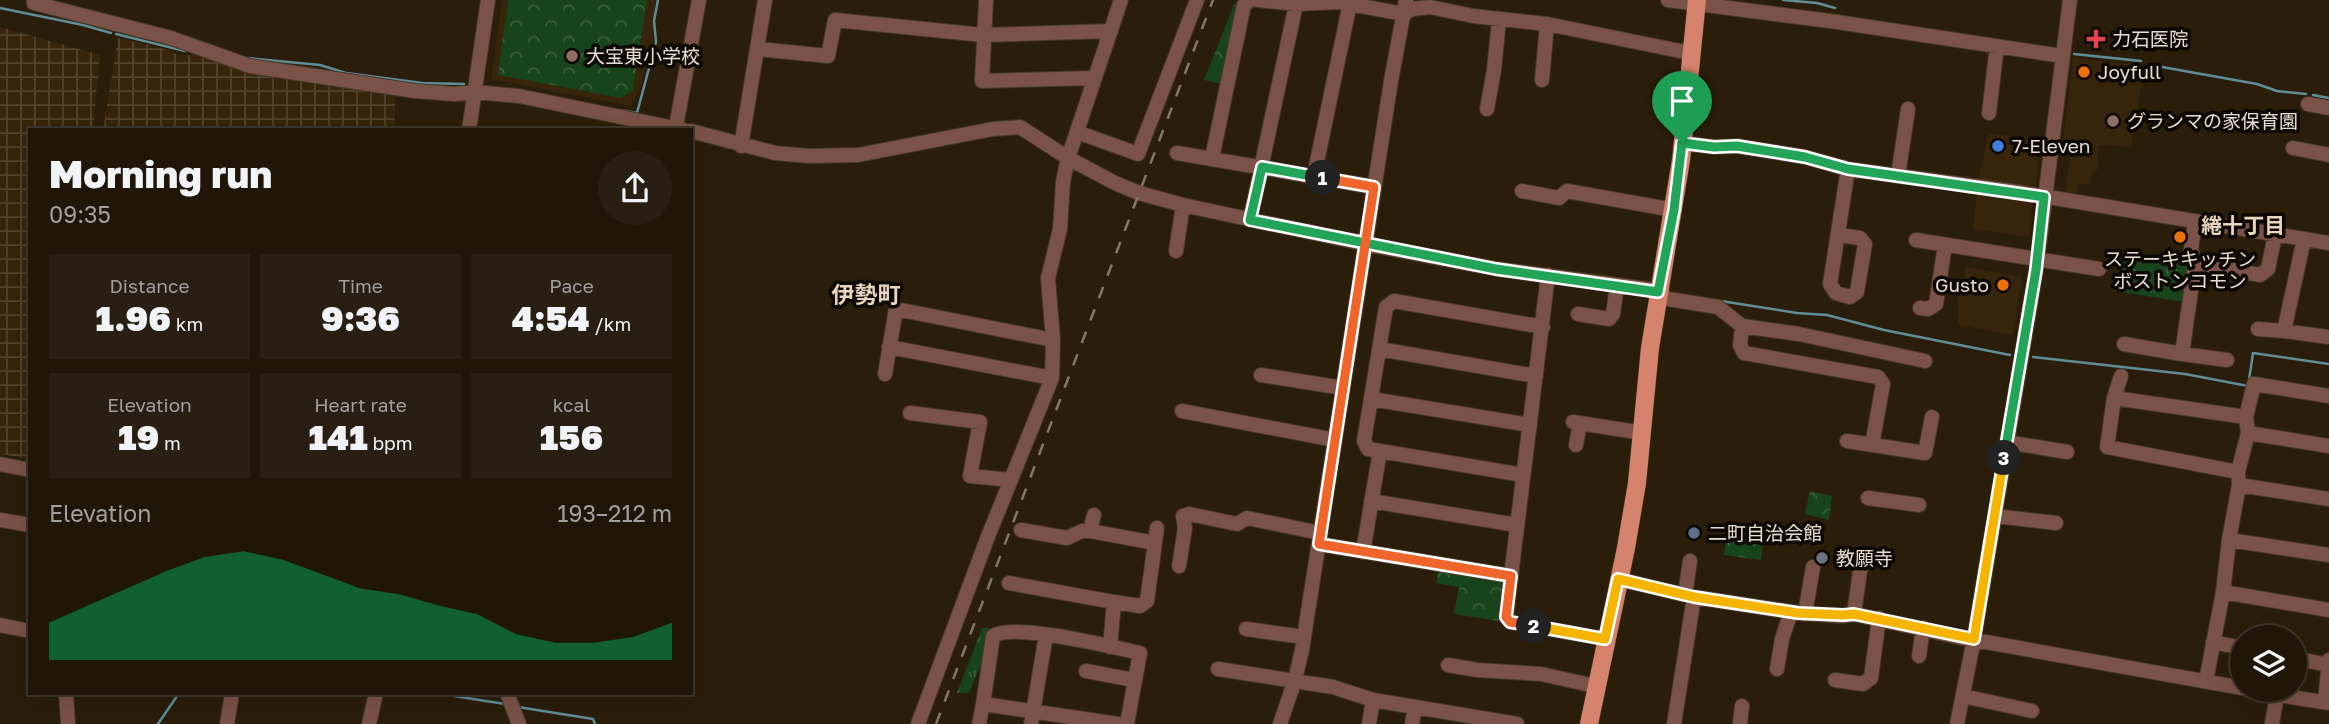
<!DOCTYPE html>
<meta charset="utf-8">
<style>
:root{--surface:#201608;--page:#281f12;--text:#f1f3f6;--muted:#a29f9c;--line:#3d3529;--accent:#0b8043}
body{margin:0;font-family:"Golos Text","Noto Sans JP",sans-serif;background:var(--page);color:var(--text);height:100vh;display:flex;flex-direction:column;font-size:26px;white-space:nowrap}
*{box-sizing:border-box;margin:0}
p{font-size:23px;color:var(--muted)}
.icon{flex:none;width:38px;height:38px;fill:none;stroke:currentColor;stroke-width:2;stroke-linecap:round;stroke-linejoin:round}
.map{position:relative;flex:1;overflow:hidden}
.drawer{position:absolute;left:28px;top:128px;width:665px;height:567px;display:flex;flex-direction:column;background:var(--surface);border-radius:0px;box-shadow:0 7px 28px #0002,0 0 0 2px var(--line)}
.drawer>*{flex:none}
.controls{position:absolute;left:2230px;top:625px;display:grid;gap:14px}
.controls a{display:grid;place-items:center;width:77px;height:77px;border-radius:50%;background:var(--surface);box-shadow:0 7px 28px #0002,0 0 0 2px var(--line);font-size:35px}
.pin{position:absolute;display:grid;place-items:center;width:60px;height:60px;color:#fff;margin:-72px -30px;border-radius:50% 50% 50% 0;rotate:-45deg;box-shadow:0 0 7px #0007}
.pin .icon{rotate:45deg}
.km{position:absolute;width:35px;height:35px;margin:-18px;border-radius:50%;background:#222;color:#fff;font-size:19px;line-height:35px;text-align:center}
.round{display:grid;place-items:center;flex:none;width:74px;height:74px;border-radius:37px;background:var(--page)}
.summary{display:flex;align-items:center;justify-content:space-between;height:119px;padding:0 21px}
h1{font-size:38px;font-weight:800;line-height:52px}
.stats{display:grid;grid-template-columns:repeat(3,1fr);gap:10px;height:119px;padding:7px 21px}
.stats div{display:grid;align-content:center;border-radius:0px;background:var(--page);text-align:center}
.stats b{font-size:35px;font-weight:800}
.stats small{font-size:19px;font-weight:400}
.stats p{font-size:19px}
.chart{height:196px;padding:14px 21px}
.chart p{display:flex;justify-content:space-between}
.chart svg{width:100%;height:126px;margin-top:7px;fill:var(--accent);opacity:.7}
.map>svg:first-child{display:block}
.built{fill:#36250a}
.industrial{fill:url(#industrial-grid)}
.grass{fill:url(#grass-tufts)}
.park{fill:url(#park-crowns)}
.lines{fill:none;stroke-linecap:round;stroke-linejoin:round}
.stream{stroke:#5f8e99;stroke-width:2.5}
.minor-casing{stroke:#443826;stroke-width:16}
.major-casing{stroke:#443826;stroke-width:19}
.minor{stroke:#7a5247;stroke-width:14}
.major{stroke:#d5836c;stroke-width:18}
.rail{stroke:#837868;stroke-width:2.5;stroke-dasharray:12 12;stroke-linecap:butt}
.split-1-casing{stroke:#fff;stroke-width:14}
.split-2-casing{stroke:#fff;stroke-width:14}
.split-3-casing{stroke:#fff;stroke-width:14}
.split-4-casing{stroke:#fff;stroke-width:14}
.split-1{stroke:#22a559;stroke-width:9}
.split-2{stroke:#f0652b;stroke-width:9}
.split-3{stroke:#f5b400;stroke-width:9}
.split-4{stroke:#22a559;stroke-width:9}
.health-dot{fill:#e0444e;stroke:#0e0803;stroke-width:2.5}
.education-dot{fill:#8d6e63;stroke:#0e0803;stroke-width:2.5}
.food-dot{fill:#e8710a;stroke:#0e0803;stroke-width:2.5}
.shop-dot{fill:#3f7fe0;stroke:#0e0803;stroke-width:2.5}
.service-dot{fill:#5c6f8a;stroke:#0e0803;stroke-width:2.5}
.worship-dot{fill:#6b7280;stroke:#0e0803;stroke-width:2.5}
.labels{text-anchor:middle;stroke-width:7;stroke-linejoin:round;paint-order:stroke}
.poi-label{font-size:19px;fill:#e7ded2;stroke:#0e0803;text-anchor:start}
.neighbourhood-label{font-size:21px;font-weight:bold;fill:#e7d5bd;stroke:#0e0803}
.quarter-label{font-size:23px;font-weight:bold;fill:#e7d5bd;stroke:#0e0803}
</style>
<div class="map">
<svg width="2329" height="724" viewBox="0 0 2329 724">
<defs>
<pattern id="industrial-grid" width="8" height="8" patternUnits="userSpaceOnUse" patternTransform="scale(1.75)"><rect width="8" height="8" fill="#36250a"/><path d="M0 4h8M4 0v8" fill="none" stroke="#53442d"/></pattern>
<pattern id="grass-tufts" width="24" height="20" patternUnits="userSpaceOnUse" patternTransform="scale(1.75)"><rect width="24" height="20" fill="#17441b"/><path d="M3 7l-1-3M5 7V3M7 7l1-3M15 17l-1-3M17 17v-4M19 17l1-3" fill="none" stroke="#395f3b"/></pattern>
<pattern id="park-crowns" width="20" height="18" patternUnits="userSpaceOnUse" patternTransform="scale(1.75)"><rect width="20" height="18" fill="#17441b"/><path d="M2 6a3 3 0 1 1 6 0M12 15a3 3 0 1 1 6 0" fill="none" stroke="#395f3b"/></pattern>
</defs>
<rect width="100%" height="100%" fill="#2a1d0a"/>
<path class="built" d="M502,0H655L652,53L647,59L640,89L631,106L491,79Z
M2073,58L2137,65L2141,69L2140,78L2142,82L2131,147L2099,145L2097,171H2092L2090,185L2078,183L2076,196L2065,194L2072,142L2063,141Z
M1989,133L2041,140L2035,189L1978,181Z
M1977,191L2033,199L2029,237L1973,229Z
M1966,267L2022,277L2013,335L1958,325V301Z"/>
<path class="industrial" d="M0,27L100,55L93,129L30,130V459L0,454Z
M118,38L158,47L180,55H202L396,94L394,129L103,130Z"/>
<path class="grass" d="M2121,254L2191,267L2184,302L2115,291Z
M982,628H990L982,661L969,693H957Z"/>
<path class="park" d="M508,0H647L633,90L621,98L498,75Z
M1236,0L1235,10L1238,11L1223,84L1204,80Z
M1810,491L1832,496L1829,520L1805,514Z
M1728,527L1764,533L1761,560L1724,555Z
M1438,570L1500,580L1503,585L1499,621L1454,614L1459,587L1436,583Z"/>
<g class="lines">
<path class="stream" d="M1783,0L1817,3L1835,8
M0,8L83,25L111,33
M116,34L185,51
M2074,54L2141,61
M247,58L320,65L346,73L422,83L464,84
M2151,65L2257,84L2277,91L2306,94
M2313,95L2329,98
M620,110L637,113L656,42L654,21L658,0
M1721,301L1797,313L1827,315L1884,330L2010,355
M2033,357L2185,374L2248,386
M2249,380L2253,353L2329,364
M435,693L505,704
M518,707L593,719L595,724
M158,724L179,693"/>
<defs>
<path id="minor" d="M34,0V3L171,38L250,66L415,91L454,94L475,92L519,96L684,130
M986,0L982,81L1095,78
M1258,0L1296,4L1339,2L1404,14L1412,9L1430,7L1473,16L1547,24L1690,53
M1668,0L1837,22L2062,56
M758,49L828,56L835,20L983,35L1111,31
M1542,80L1547,24
M2308,104L2329,108
M1487,109L1494,70L1499,20
M1989,113L1997,46
M676,127L699,0
M469,130L488,0
M691,131L775,153L809,156L858,155L993,129L1020,127L1068,158L1115,183L1139,193L1183,205L1365,244L1497,269L1647,289L1658,292L1668,299L1718,307L1742,326L1799,334L1925,361
M1077,132L1138,154L1197,0
M1682,143L1714,147L1737,146L1805,157L1848,169L2011,191L2329,243
M741,146L765,0
M2293,148L2329,155
M1177,153L1374,187
M1212,158L1244,5L1250,0
M1314,176L1350,3
M1898,176L1908,109
M1522,191L1559,198L1567,191L1674,210
M1250,220L1296,4
M2195,221L2191,250L2195,263L2260,275L2268,269L2275,235
M1838,235L1860,238L1865,244L1857,292L1850,297L1836,293L1830,284L1848,169
M2304,239L2284,331L2329,337
M1916,240L2099,269
M1176,251L1183,205
M2195,263L2182,354L2227,360
M1548,275L1506,617L1510,622L1605,639
M1920,308L1928,309L1936,304L1945,245
M1578,314L1609,319L1613,314L1617,285
M1742,326L1740,345L1744,353L1878,377L1883,384L1872,445
M2258,329L2284,331
M2124,344L2182,354
M889,347L1052,378
M1379,349L1536,376
M885,374L896,309L1053,340
M1261,375L1343,388
M2121,376L2114,398L2107,447L2238,472
M2114,398L2246,417
M1371,399L1530,425
M1182,411L1335,440
M910,413L980,422L970,476L1011,480
M1573,422L1643,433
M2248,433L2329,446
M1847,441L1925,453L1932,417
M2007,442L2067,452
M1576,445L1580,423
M0,464L30,470
M1523,475L1368,449L1364,441L1386,307L1394,301L1543,327
M2239,485L2329,499
M1868,498L1919,505
M1371,501L1517,525
M1995,516L2056,523
M0,520L30,525
M1021,530L1067,538L1082,531H1090L1155,543L1147,601L1140,606L1114,602L1110,647
M1090,531L1094,515
M2229,540L2329,555
M1155,543L1157,528
M1319,544L1511,576
M1363,552L1380,451
M1179,566L1185,528L1183,516L1189,514L1237,524L1247,518L1320,533
M1618,579L1694,597L1799,613L1843,616L1854,614L1958,637L2242,688
M1009,583L1114,602
M2223,592L2329,610
M1685,595L1690,561
M1805,614L1813,567
M1854,614L1861,564
M0,625L30,631
M1246,629L1304,637
M2213,642L2242,648
M1919,656L1923,628
M2294,658L2328,665
M1448,665L1477,670L1541,674L1595,686
M1218,669L1333,687L1373,700L1517,724
M1777,669L1782,639L1791,612
M1086,671L1134,680
M1835,680L1863,684L1871,678L1879,618
M2206,681L2223,592L2229,540L2239,485L2238,472L2248,433L2246,417L2254,384L2329,396
M2248,690L2329,703
M66,693L68,724
M507,693L519,724
M1963,696L2032,711
M2325,702L2329,660
M227,724L232,693
M369,724L376,693
M918,724L987,539L1052,378L1053,340L1048,278L1060,229L1063,182L1068,158L1121,0
M979,724L983,704
M1031,724L1046,635
M1118,724L983,704L993,636C1014,622 1112,647 1140,653L1127,724
M1280,724L1295,680L1302,650L1391,81L1406,0
M1369,724L1373,700
M1412,724L1415,707
M1674,724L1694,597
M1740,724L1742,706
M1957,724L1974,639L2036,270L2070,0
M2272,724L2277,695"/>
<path id="major" d="M1589,724L1626,548L1637,483L1650,348L1681,160L1697,0"/>
</defs>
<use href="#minor" class="minor-casing"/>
<use href="#major" class="major-casing"/>
<use href="#minor" class="minor"/>
<use href="#major" class="major"/>
<path class="rail" d="M936,724L1213,0"/>
</g>
<g class="lines">
<defs>
<path id="split-1" d="M1323,178L1262,167L1250,220L1496,269L1658,292L1674,210L1682,143"/>
<path id="split-2" d="M1323,178L1374,187L1319,544L1511,576L1506,617L1510,622L1534,626"/>
<path id="split-3" d="M1534,626L1605,639L1618,579L1694,597L1798,613L1843,615L1854,614L1974,639L2004,458"/>
<path id="split-4" d="M1682,143L1714,147L1737,146L1805,157L1848,169L2044,197L2036,270L2004,458"/>
</defs>
<use href="#split-1" class="split-1-casing"/>
<use href="#split-2" class="split-2-casing"/>
<use href="#split-3" class="split-3-casing"/>
<use href="#split-4" class="split-4-casing"/>
<use href="#split-1" class="split-1"/>
<use href="#split-2" class="split-2"/>
<use href="#split-3" class="split-3"/>
<use href="#split-4" class="split-4"/>
</g>
<path class="health-dot" d="M2092.5 28.5h7v7h7v7h-7v7h-7v-7h-7v-7h7z"/>
<g class="education-dot">
<circle cx="572" cy="56" r="7"/>
<circle cx="2113" cy="121" r="7"/>
</g>
<g class="food-dot">
<circle cx="2084" cy="72" r="7"/>
<circle cx="2180" cy="237" r="7"/>
<circle cx="2003" cy="285" r="7"/>
</g>
<circle class="shop-dot" cx="1998" cy="146" r="7"/>
<circle class="service-dot" cx="1694" cy="533" r="7"/>
<circle class="worship-dot" cx="1822" cy="558" r="7"/>
<g class="labels">
<g class="poi-label">
<text x="2112" y="46">力石医院</text>
<text x="586" y="63">大宝東小学校</text>
<text x="2098" y="79">Joyfull</text>
<text x="2127" y="128">グランマの家保育園</text>
<text x="2012" y="153">7-Eleven</text>
<text x="2180" y="266" text-anchor="middle">ステーキキッチン<tspan x="2180" dy="22">ボストンコモン</tspan></text>
<text x="1989" y="292" text-anchor="end">Gusto</text>
<text x="1708" y="540">二町自治会館</text>
<text x="1836" y="565">教願寺</text>
</g>
<g class="neighbourhood-label">
<text x="2243" y="233">綣十丁目</text>
</g>
<g class="quarter-label">
<text x="866" y="303">伊勢町</text>
</g>
</g>
</svg>
<div class="controls">
<a><svg class="icon" aria-label="layers" viewBox="0 0 24 24"><path d="M12 4l9 5-9 5-9-5zM3 14l9 5 9-5"/></svg></a>
</div>
<div class="pin" style="left:1682px;top:143px;background:#1e9e55"><svg class="icon" aria-label="arrive" viewBox="0 0 24 24"><path d="M6 21V4h12l-3 4 3 4H6"/></svg></div>
<b class="km" style="left:1323px;top:178px">1</b>
<b class="km" style="left:1534px;top:626px">2</b>
<b class="km" style="left:2004px;top:458px">3</b>
<section class="drawer">
<div class="summary"><div><h1>Morning run</h1><p>09:35</p></div><a class="round"><svg class="icon" aria-label="share" viewBox="0 0 24 24"><path d="M12 15V3M7 8l5-5 5 5M5 13v7h14v-7"/></svg></a></div>
<div class="stats">
<div><p>Distance</p><b>1.96<small> km</small></b></div>
<div><p>Time</p><b>9:36</b></div>
<div><p>Pace</p><b>4:54<small> /km</small></b></div>
</div>
<div class="stats">
<div><p>Elevation</p><b>19<small> m</small></b></div>
<div><p>Heart rate</p><b>141<small> bpm</small></b></div>
<div><p>kcal</p><b>156</b></div>
</div>
<div class="chart"><p><span>Elevation</span>193–212 m</p>
<svg viewBox="0 0 160 44" preserveAspectRatio="none"><path d="M0 44V31L10 25L20 19L30 13L40 8L50 6L60 9L70 14L80 19L90 21L100 25L110 28L120 35L130 38L140 38L150 36L160 31V44z"/></svg>
</div>
</section>
</div>
